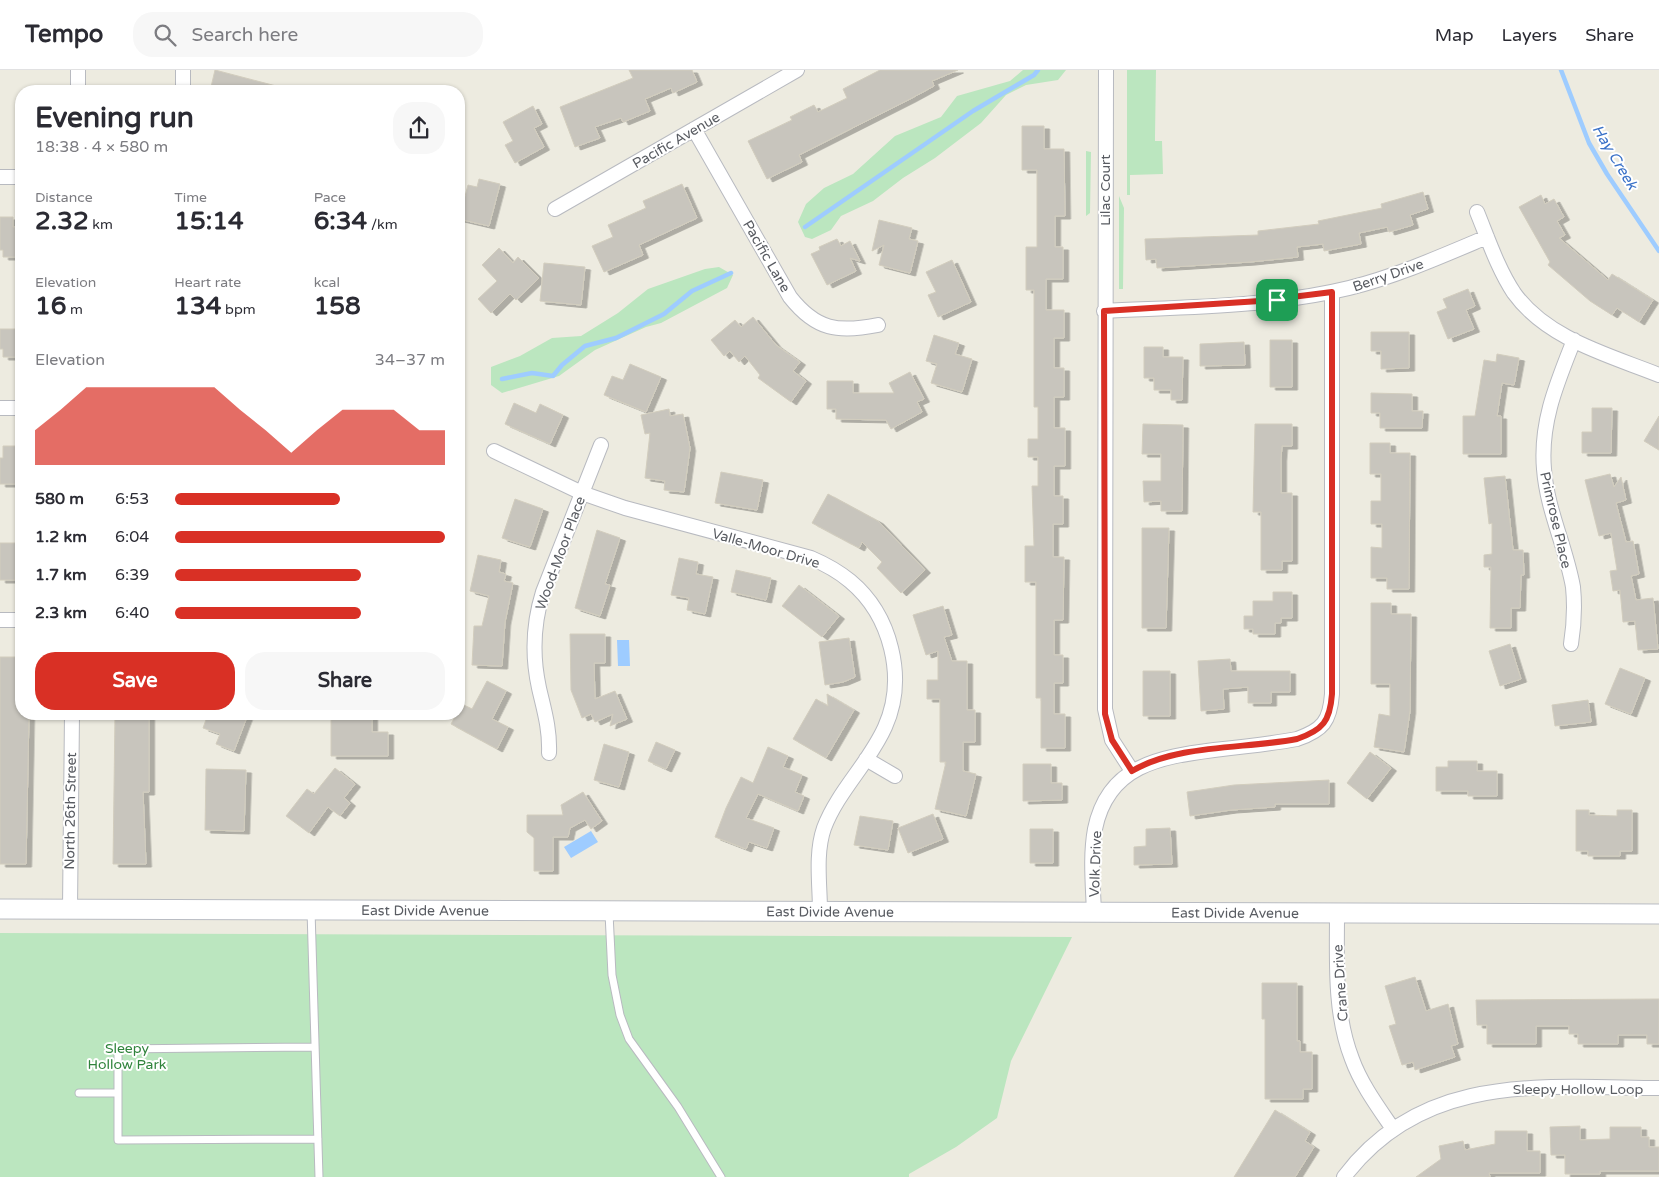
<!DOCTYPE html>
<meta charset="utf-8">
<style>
:root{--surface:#fff;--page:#f7f7f7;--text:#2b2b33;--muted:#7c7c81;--line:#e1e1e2;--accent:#d93025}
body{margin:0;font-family:"Varela Round",sans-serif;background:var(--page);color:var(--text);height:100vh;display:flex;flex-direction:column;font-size:19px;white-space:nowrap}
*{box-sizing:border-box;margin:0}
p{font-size:16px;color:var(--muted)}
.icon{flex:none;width:28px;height:28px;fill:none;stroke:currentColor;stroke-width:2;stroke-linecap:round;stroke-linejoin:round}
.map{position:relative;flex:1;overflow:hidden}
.side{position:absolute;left:15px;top:15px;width:450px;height:635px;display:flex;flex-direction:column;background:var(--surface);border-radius:20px;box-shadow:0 1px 4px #0004}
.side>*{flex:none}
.pin{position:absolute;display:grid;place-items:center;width:42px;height:42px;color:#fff;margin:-21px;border-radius:10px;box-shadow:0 2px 8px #0006}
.round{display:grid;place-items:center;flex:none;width:52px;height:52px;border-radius:20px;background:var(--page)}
.summary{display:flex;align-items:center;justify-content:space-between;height:85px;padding:0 20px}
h1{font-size:28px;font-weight:700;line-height:38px}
.stats{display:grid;grid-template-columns:repeat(3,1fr);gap:8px;height:85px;padding:5px 20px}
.stats div{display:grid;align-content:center}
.stats b{font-size:25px;font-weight:700}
.stats small{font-size:14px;font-weight:400}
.stats p{font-size:14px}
.chart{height:140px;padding:10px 20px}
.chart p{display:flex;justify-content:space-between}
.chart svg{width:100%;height:90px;margin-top:5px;fill:var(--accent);opacity:.7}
.primary-button{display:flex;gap:10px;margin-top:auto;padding:10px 20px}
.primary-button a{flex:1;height:58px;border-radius:20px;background:var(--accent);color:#fff;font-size:20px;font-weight:700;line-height:58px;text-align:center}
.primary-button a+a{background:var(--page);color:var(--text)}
ul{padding:0 20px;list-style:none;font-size:16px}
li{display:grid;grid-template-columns:80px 60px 1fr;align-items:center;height:38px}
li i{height:12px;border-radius:6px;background:var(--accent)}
header{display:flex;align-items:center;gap:30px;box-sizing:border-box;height:70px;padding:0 25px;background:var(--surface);border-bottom:1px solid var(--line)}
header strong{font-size:24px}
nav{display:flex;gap:28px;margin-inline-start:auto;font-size:18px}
.search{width:350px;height:45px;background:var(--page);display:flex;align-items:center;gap:12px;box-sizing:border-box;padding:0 18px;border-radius:20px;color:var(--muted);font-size:19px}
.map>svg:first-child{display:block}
.green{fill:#bbe6bf}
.water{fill:#9eccff}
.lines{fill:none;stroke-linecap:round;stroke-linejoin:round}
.stream{stroke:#9eccff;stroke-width:4.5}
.building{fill:#c8c5bd;stroke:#d2cdbe;filter:url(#shadow)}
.lane-casing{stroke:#b8bac0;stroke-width:9}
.street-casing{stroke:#b8bac0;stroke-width:16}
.secondary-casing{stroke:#b9bcc3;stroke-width:21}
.lane{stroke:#fff;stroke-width:7}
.street{stroke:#fff;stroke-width:14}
.secondary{stroke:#fff;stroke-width:19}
.route-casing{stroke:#fff;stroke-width:10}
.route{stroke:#d93025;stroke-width:6}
.labels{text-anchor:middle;stroke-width:4;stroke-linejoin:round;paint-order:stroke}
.street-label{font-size:14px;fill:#595c62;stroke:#fff}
.park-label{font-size:14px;fill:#2f833b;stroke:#fff}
.water-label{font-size:15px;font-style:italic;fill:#3b72c8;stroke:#fff}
</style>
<header>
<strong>Tempo</strong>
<div class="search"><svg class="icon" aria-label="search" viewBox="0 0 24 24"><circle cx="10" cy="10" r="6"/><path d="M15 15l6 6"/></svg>Search here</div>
<nav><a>Map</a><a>Layers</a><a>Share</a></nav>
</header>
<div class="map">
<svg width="1659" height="1107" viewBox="0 0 1659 1107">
<defs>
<filter id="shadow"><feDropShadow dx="5.5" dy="3" stdDeviation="0" flood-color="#0004"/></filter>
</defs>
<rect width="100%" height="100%" fill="#edebe0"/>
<path class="green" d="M1023,0H1066L1058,10L1026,15L1006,25L981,53L935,88L903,108L873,131L841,146L831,160L812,169L805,167L798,152L806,134L824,118L853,104L895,66L941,47L957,26L1010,11Z
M1127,0H1156L1155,66V71H1162L1163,104L1130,105V125H1127Z
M1086,81L1091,82L1090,143L1086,146Z
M1119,126L1124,138L1123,219H1119Z
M719,197L733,205L727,218L661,253L646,257L595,280L559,306L502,323L491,315V297L520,286L552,268L581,266L618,243L648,219L705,199Z
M0,863L1072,867L1011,991L997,1048L956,1077L909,1104V1107H0Z"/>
<path class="water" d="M617,570H629L630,596H618Z
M591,761L598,772L571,788L564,777Z"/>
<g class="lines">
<path class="stream" d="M1561,0L1589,73L1607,104L1659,181
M805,157L973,41L1034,5L1038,0
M502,309L532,303L553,306L562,295L585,276L616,268L664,244L692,221L731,203"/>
</g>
<path class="building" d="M215,0L280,17L279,21H210Z
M629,0H692L697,12L673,23L671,18L645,29L650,41L623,52L621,48L595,57L600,68L575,77L560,37L633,8Z
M880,0H958L932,11L934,16L910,29L799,85L802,92L767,109L748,71L792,50L790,47L814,35L818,42L847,28L843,19Z
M533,36L542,54L534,58L544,77L515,93L505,75L513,71L503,52Z
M1022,56H1044V79H1064L1065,146H1055V177H1063V209H1046V240H1064V268H1054V298H1064V327H1054V358H1065V396H1054V426H1063V454H1053V487H1064L1063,550H1054V585H1063V613H1054V644H1065V678H1041V628H1036V512H1025V476H1034L1032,416H1038V387H1028V369H1038V337H1034V220H1026V177H1037V100H1022Z
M479,109L500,114L489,156L459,149L468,115L477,117Z
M682,114L697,148L639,175L643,185L604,202L592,176L613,167L608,155L646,138L643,131Z
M1423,122L1428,139L1410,145L1413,155L1389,162L1387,157L1359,163L1361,174L1324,181L1323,174L1297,177L1298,187L1250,192L1157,198L1156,189L1146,190L1145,169L1258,165V161L1319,154L1318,151L1382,138L1381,134Z
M1541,125L1545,134L1554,129L1564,147L1557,151L1565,165L1559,168L1608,210L1612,204L1653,230L1639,252L1617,238L1612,245L1590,231L1548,195L1550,192L1519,137Z
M0,147H13V157H21V187H3V180H0Z
M879,150L912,158L909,169L918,171L910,203L879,195L884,175L872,181Z
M837,169L841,176L850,171L860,191L850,188L856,201L827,215L811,184L820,180L819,177Z
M499,178L513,193L518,187L539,208L516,230L510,224L491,243L478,229L497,211L482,195Z
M952,190L971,232L938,247L928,225L936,222L926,202Z
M544,193L585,197L581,235L540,231Z
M1468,219L1475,236L1466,240L1474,259L1448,269L1437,242L1447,238L1443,229Z
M753,247L776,275L800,292L793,301L806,311L791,332L758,308L760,305L745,286L739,292L730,281L724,286L711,270L735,250L741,257Z
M0,259H21V287H3V279H0Z
M1371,262H1409V298L1381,299V281H1371Z
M934,265L959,273L955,284L972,289L962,322L931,313L937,294L926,291Z
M1270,270H1292V317H1270Z
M1244,272L1245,295L1200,296V274Z
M1144,277H1163V287H1183L1182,330H1171V320H1154V308H1144Z
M1497,284L1519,288L1514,315L1502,313L1497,346H1501V384H1463V346H1475L1484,290L1496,292Z
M630,294L661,307L646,342L604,325L612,306L623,310Z
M910,302L924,329L917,332L922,342L891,359L886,350L836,349V339H827V311H853V323H894L889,313Z
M1371,323L1412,324V341H1423L1422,358H1380V343H1371Z
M514,333L536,343L540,334L563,345L550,374L505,354Z
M1592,338H1612L1611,383H1582V362H1592Z
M669,339L670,346L683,344L690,378L684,422L664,420L665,411L645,408L650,363L645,364L641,345Z
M1659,346V380L1644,371Z
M1143,354L1183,355L1182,441H1161V431L1144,432L1143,411H1161V384H1142Z
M1255,354H1292V376H1282L1281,388V423H1292V491H1282V500H1261V442H1253Z
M1370,373H1390V383H1410L1409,519H1387V508H1371V477L1382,478V454H1371V431H1381V404H1370Z
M3,376H21V414H0V388H3Z
M721,402L763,410L757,440L715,433Z
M1610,404L1614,417L1621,407L1626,430L1616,433L1626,472L1633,471L1639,504L1631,506L1636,530L1653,528L1658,579L1638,580L1635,551L1623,552L1620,520L1613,521L1610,501L1617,500L1611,463L1599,466L1585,410Z
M1505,406L1513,480H1523L1524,505H1521L1520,538H1511V558H1490L1491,497H1484V485L1492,484V453L1489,454L1484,408Z
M828,424L878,451L925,500L901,523L877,498L882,492L862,472L859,478L812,453Z
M515,429L543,439L530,477L502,468Z
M1142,458H1169L1166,558H1142Z
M597,460L620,468L605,514L610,515L600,546L575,538Z
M0,473H21V500H15V510H0Z
M478,485L501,490L499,502L506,504L504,511L513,513L505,552L502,596L472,595L474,556H482L489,526L470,521Z
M679,488L698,492L696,504L713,507L705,544L687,540L689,528L671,525Z
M736,500L771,508L766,530L731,522Z
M799,515L839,546L822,567L782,536Z
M1273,522H1292V548H1281V553H1275V564H1253V559H1244V546H1253V531H1273Z
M1371,533H1391V544H1411L1410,641L1404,682L1374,677L1379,644L1390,646V614H1371Z
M943,536L952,565L944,567L952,591H967V640H975V672H963V701L976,704L966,746L935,739L946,692H940V629H927V610H938V581L926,585L913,545Z
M570,564H605V593H594L595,629L615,621L627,649L610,656L613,644L595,652L591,644L582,648L571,620Z
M849,568L855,607L843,612L825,615L819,572Z
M1510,574L1521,609L1500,616L1489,581Z
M0,587H21V644H29L26,794H0Z
M1230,589L1231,601H1290V622H1271V633H1248V617L1223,619L1224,639L1201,641L1198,591Z
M1620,598L1645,608L1631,644L1605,634Z
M1143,601H1170V646H1143Z
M487,611L506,621L492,649L508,657L497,679L451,654L462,634L472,639Z
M827,624L854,640L826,688L793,669L816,629L828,636Z
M1588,630L1591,652L1555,656L1552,635Z
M115,644H149V722H143L146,794H113Z
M208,644H248L234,681L216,674L220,664L203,658Z
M331,644H372V662H388V686H331Z
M656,672L675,680L666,699L648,691Z
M604,674L629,682L619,717L594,710Z
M768,677L788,686L783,697L802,705L795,722L804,726L798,741L758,724L746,748L774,758L767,778L749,772L746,779L715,767L726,738L741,707L753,713Z
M1370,682L1391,698L1367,729L1347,713Z
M1448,691H1477V701H1497V726H1468V721H1436V697H1448Z
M1023,694H1051V713H1062V730L1023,731Z
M335,698L355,714L344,728L350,733L340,746L328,737L309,763L286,746L307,719L314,724Z
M206,699L246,700L244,761L205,760Z
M1329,710V734H1275V737L1231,740L1190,746L1187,722L1234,715Z
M583,722L602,751L591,759L585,750L570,758L568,767H553V801H534V768L527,762V745H563L561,735Z
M1576,740H1589V745L1617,746V740H1632V781H1620V786H1588V781H1576Z
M933,744L943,769L908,783L898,758Z
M860,746L893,751L888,780L854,775Z
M1170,758L1172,794L1134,795V777L1146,776V759Z
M1030,759H1053V793H1030Z
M1415,907L1426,941L1448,934L1458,974L1451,976L1455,987L1415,1000L1413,992L1402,995L1389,956L1396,954L1385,916Z
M1262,913H1297V971H1300V982H1312V1019H1303V1029H1265V949H1262Z
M1659,929V974H1647V965H1618V974H1578V964H1569V956H1536V974H1487V955H1477L1476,930Z
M1275,1040L1310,1062L1305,1071L1314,1077L1295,1107H1234Z
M1580,1056V1070L1610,1069V1057H1641V1067H1649V1077H1659V1101H1600V1104H1565V1085H1551L1550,1057Z
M1495,1061H1527V1081H1540V1103H1489L1490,1107H1416L1441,1089L1439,1076L1463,1071L1465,1080L1495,1074Z"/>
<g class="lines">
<defs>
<path id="lane" d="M311,840L319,1107
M609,843L612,905L620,945L629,969L678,1037L721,1107
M315,977L118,979V1070L318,1069
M79,1023H118"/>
<path id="street" d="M1106,0L1105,639L1112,670L1132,701
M78,21V0
M183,21V0
M694,59L790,227C816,260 838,263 878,255
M0,107H21
M555,139L797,0
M1477,142C1488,169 1498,199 1514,223C1547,269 1609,285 1659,305
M1104,241C1184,237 1271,237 1349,218C1397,206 1442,186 1487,167
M0,338H21
M494,381L582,423L625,438L811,488C825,494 838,501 850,511C891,545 907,608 885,657C869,693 838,721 824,758C815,784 820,815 820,841
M0,550H21
M1571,574C1574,555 1575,537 1573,517C1566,477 1547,440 1544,399C1540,352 1557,313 1574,270
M549,683C550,659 544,640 539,618C532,586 533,554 543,522L601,375
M866,689L895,706
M70,839L72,644
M1094,843C1093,815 1090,786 1095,759C1108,695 1160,687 1214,680C1242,677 1270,674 1297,669C1323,660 1330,651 1332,624V222
M1337,844C1337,892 1334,943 1352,989C1361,1014 1378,1037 1393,1059
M1344,1107C1423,1002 1543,1017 1659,1018"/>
<g id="secondary">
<path id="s1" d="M0,839L1659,844"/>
</g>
</defs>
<use href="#lane" class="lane-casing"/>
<use href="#street" class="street-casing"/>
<use href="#secondary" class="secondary-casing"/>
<use href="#lane" class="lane"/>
<use href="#street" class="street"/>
<use href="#secondary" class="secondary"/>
</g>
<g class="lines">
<defs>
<path id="route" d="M1332,222V624C1330,651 1323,660 1297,669C1245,679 1178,674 1132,701L1112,670L1105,644L1104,241L1260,231Z"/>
</defs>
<use href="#route" class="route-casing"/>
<use href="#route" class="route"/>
</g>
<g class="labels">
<g class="street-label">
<text transform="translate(676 70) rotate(-30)" y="5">Pacific Avenue</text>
<text transform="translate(1105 120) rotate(-90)" y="5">Lilac Court</text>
<text transform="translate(767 186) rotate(60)" y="5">Pacific Lane</text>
<text transform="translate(1388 205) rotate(-19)" y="5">Berry Drive</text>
<text transform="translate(1556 450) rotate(77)" y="5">Primrose Place</text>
<text transform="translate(766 478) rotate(16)" y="5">Valle-Moor Drive</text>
<text transform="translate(560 483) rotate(-70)" y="5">Wood-Moor Place</text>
<text transform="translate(70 741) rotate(-89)" y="5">North 26th Street</text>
<text transform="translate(1095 794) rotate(-88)" y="5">Volk Drive</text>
<text dy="5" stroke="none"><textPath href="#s1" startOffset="425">East Divide Avenue</textPath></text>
<text dy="5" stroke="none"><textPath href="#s1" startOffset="830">East Divide Avenue</textPath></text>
<text dy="5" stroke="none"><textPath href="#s1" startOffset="1235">East Divide Avenue</textPath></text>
<text transform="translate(1340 913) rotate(-94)" y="5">Crane Drive</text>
<text x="1578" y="1024">Sleepy Hollow Loop</text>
</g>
<g class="park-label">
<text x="127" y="983">Sleepy<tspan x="127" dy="16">Hollow Park</tspan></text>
</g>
<g class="water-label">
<text transform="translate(1615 87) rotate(59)" y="5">Hay Creek</text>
</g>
</g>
</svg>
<div class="pin" style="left:1277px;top:230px;background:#1e9e55"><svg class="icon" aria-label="arrive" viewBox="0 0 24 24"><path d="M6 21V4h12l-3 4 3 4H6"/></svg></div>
<section class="side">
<div class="summary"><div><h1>Evening run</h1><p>18:38 · 4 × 580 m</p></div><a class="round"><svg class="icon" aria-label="share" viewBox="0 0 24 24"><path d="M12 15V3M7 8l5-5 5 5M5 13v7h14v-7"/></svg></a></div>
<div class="stats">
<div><p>Distance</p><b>2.32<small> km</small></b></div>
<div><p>Time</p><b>15:14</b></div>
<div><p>Pace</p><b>6:34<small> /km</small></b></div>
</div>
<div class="stats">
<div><p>Elevation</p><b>16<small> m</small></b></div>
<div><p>Heart rate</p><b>134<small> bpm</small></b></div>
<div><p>kcal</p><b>158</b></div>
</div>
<div class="chart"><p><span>Elevation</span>34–37 m</p>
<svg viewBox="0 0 160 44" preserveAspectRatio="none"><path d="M0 44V27L10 17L20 6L30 6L40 6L50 6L60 6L70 6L80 17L90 27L100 38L110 27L120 17L130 17L140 17L150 27L160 27V44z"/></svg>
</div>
<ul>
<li><b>580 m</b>6:53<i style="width:61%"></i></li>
<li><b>1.2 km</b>6:04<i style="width:100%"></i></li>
<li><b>1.7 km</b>6:39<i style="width:69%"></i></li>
<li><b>2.3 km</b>6:40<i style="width:69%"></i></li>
</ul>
<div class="primary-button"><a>Save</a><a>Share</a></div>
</section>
</div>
